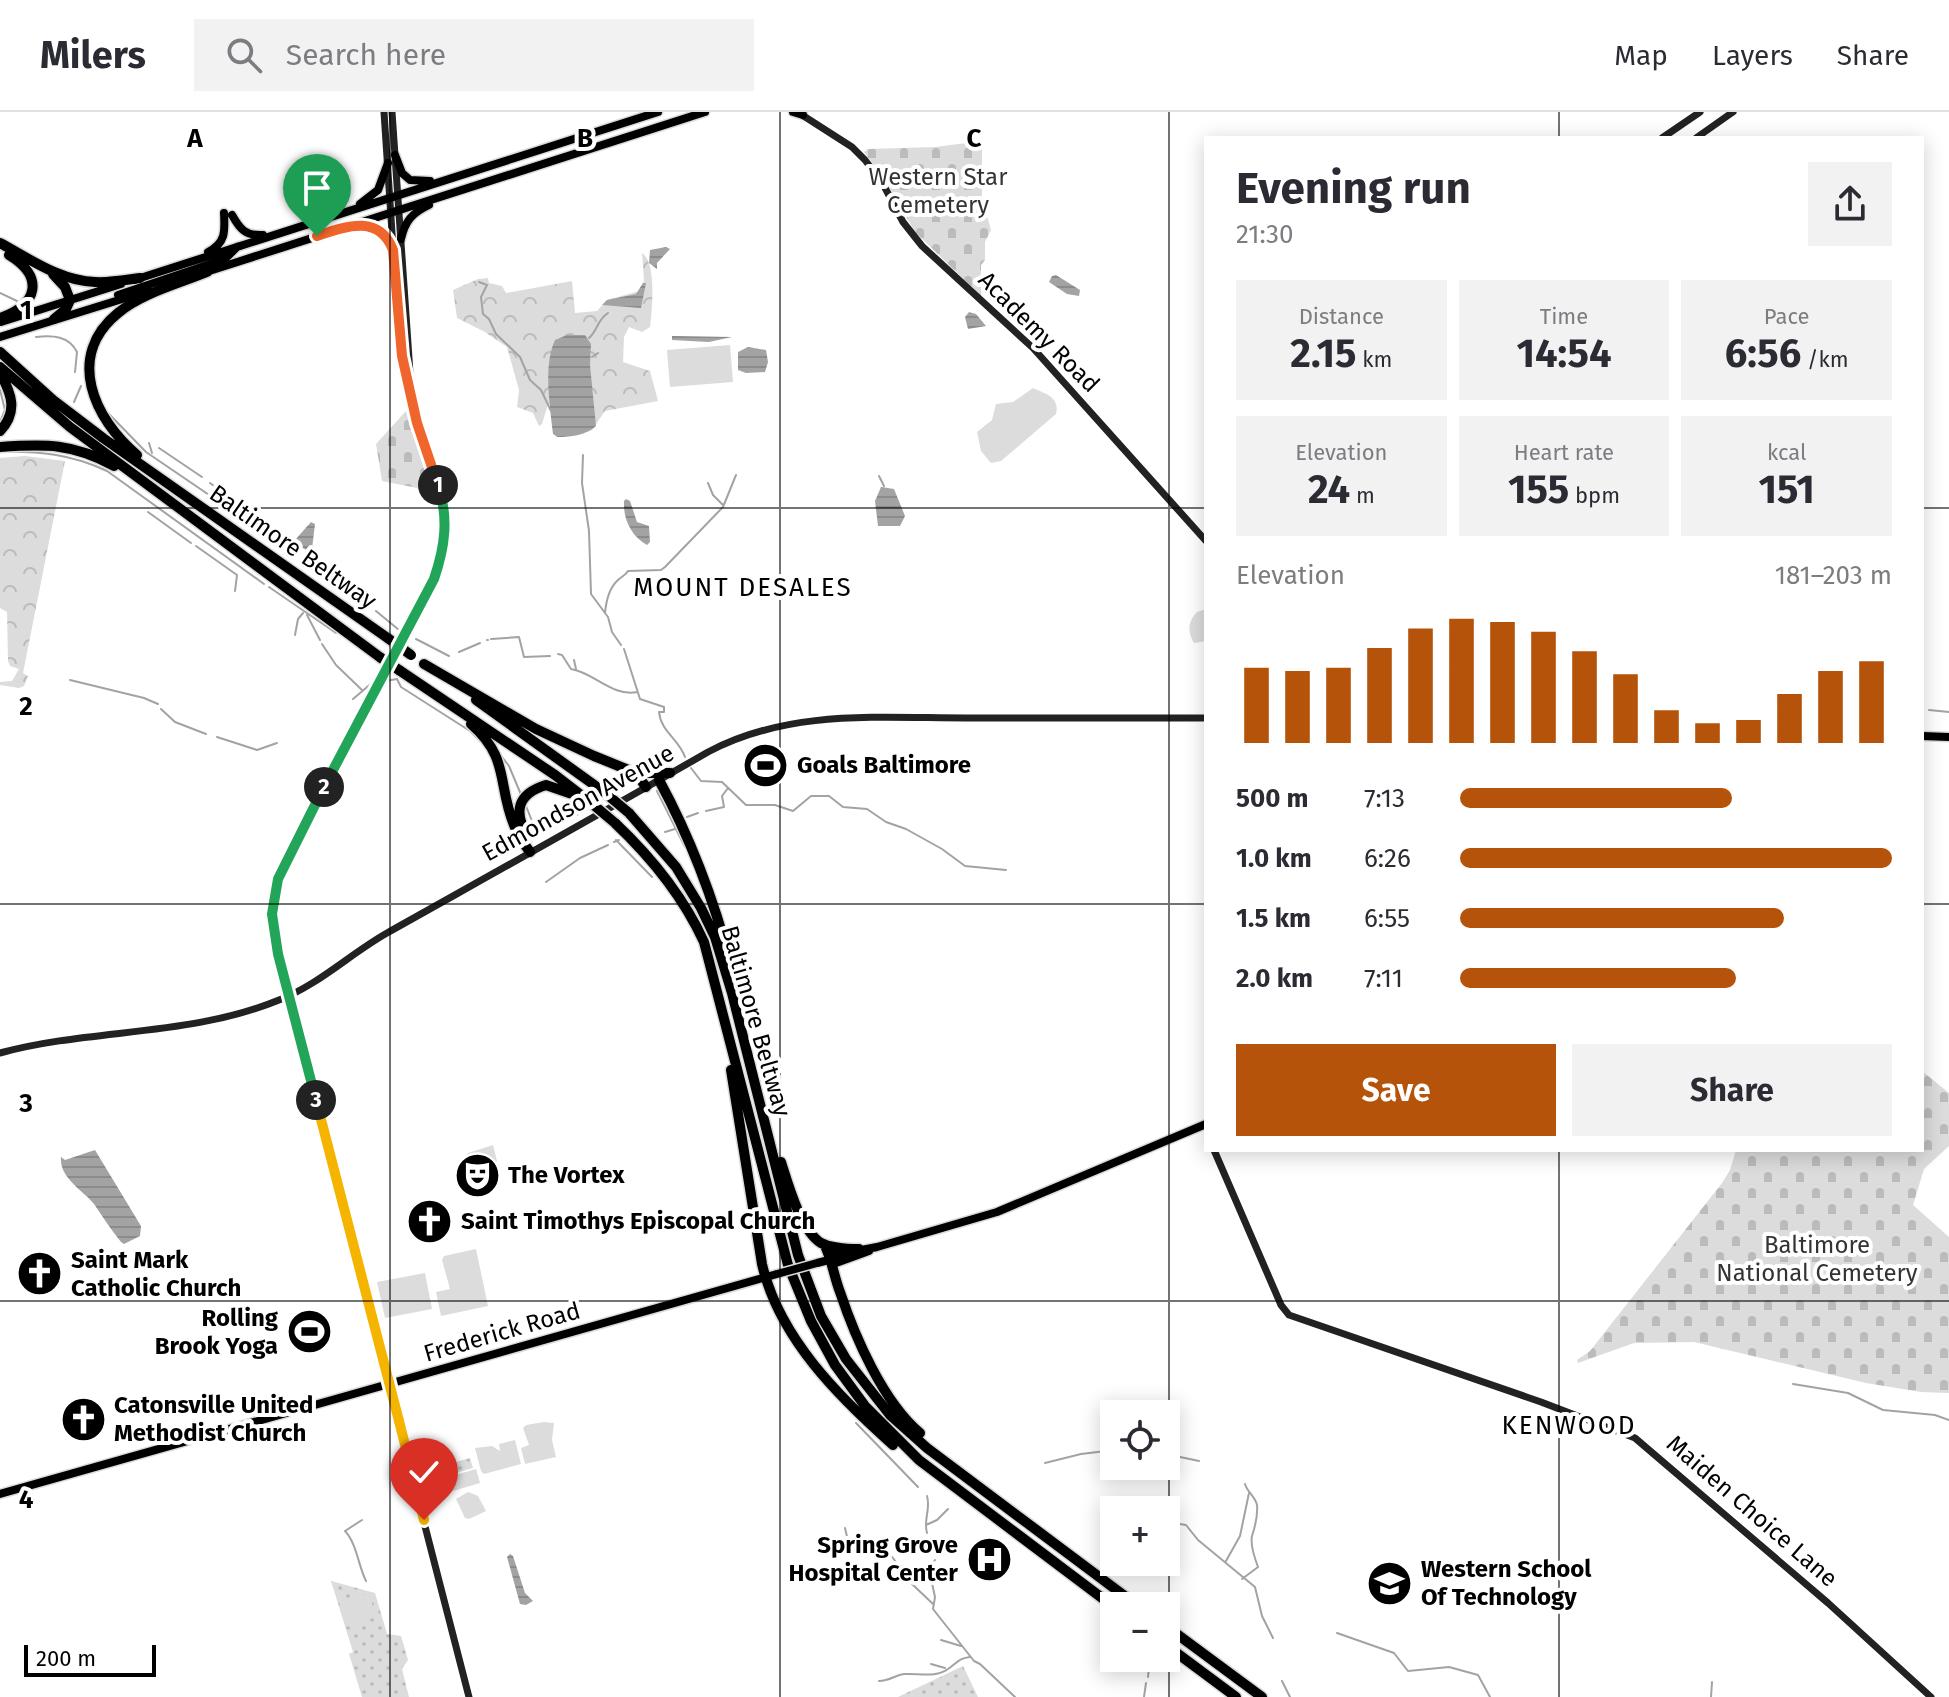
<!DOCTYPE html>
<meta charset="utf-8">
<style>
:root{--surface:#fff;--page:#f2f2f3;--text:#2b2b33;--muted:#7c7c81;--line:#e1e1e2;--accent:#b45309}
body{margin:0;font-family:"Fira Sans",sans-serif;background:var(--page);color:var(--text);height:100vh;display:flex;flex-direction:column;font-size:30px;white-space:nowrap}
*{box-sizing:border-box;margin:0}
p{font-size:26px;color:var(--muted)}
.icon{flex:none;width:44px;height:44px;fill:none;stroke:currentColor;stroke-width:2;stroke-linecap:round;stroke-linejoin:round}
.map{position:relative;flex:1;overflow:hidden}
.sheet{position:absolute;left:1204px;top:24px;width:720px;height:1016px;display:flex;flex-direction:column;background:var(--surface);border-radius:0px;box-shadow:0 4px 20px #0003}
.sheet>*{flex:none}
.buttons{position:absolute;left:1100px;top:1288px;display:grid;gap:16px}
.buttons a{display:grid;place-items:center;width:80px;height:80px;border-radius:0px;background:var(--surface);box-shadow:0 4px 20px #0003;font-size:40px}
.scale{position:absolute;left:24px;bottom:20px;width:132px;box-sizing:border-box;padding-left:8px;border:4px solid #000;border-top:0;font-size:22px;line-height:28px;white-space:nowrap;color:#000;-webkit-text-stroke:6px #fff;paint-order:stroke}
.pin{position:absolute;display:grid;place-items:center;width:68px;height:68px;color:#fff;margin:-82px -34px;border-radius:50% 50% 50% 0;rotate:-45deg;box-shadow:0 0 8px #0007}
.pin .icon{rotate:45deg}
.km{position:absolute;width:40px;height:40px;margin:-20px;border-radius:50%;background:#222;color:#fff;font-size:22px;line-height:40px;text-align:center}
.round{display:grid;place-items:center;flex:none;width:84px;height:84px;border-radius:0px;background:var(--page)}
.overview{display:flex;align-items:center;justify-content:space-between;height:136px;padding:0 32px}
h1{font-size:44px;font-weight:700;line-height:60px}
.stats{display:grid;grid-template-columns:repeat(3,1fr);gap:12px;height:136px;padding:8px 32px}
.stats div{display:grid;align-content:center;border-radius:0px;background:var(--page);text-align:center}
.stats b{font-size:40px;font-weight:700}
.stats small{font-size:22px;font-weight:400}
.stats p{font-size:22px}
.chart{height:224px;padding:16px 32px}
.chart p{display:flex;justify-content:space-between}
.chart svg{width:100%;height:144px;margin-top:8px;stroke:var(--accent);stroke-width:6}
.action{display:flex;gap:16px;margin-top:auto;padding:16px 32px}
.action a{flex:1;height:92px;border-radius:0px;background:var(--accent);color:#fff;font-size:32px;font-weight:700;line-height:92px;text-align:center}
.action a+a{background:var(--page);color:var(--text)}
ul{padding:0 32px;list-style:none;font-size:26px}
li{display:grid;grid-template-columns:128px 96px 1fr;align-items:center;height:60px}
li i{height:20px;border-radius:10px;background:var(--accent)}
header{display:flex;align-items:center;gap:48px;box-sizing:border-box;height:112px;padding:0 40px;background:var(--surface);border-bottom:2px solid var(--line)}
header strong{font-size:38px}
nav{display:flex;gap:44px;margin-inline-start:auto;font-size:28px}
.search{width:560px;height:72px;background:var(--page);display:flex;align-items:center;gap:20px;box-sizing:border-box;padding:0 28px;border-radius:0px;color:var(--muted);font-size:30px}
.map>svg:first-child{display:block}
.green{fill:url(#green-dots)}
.forest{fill:url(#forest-crowns)}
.cemetery{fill:url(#cemetery-stones)}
.pitch{fill:#dcdcdc}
.water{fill:url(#water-rules)}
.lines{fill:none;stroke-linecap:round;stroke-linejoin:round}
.stream{stroke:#a3a3a3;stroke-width:2}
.primary-casing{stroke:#dbdbdb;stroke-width:11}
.motorway-casing{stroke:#dbdbdb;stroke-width:13}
.secondary{stroke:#222;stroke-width:7}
.primary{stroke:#000;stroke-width:8}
.motorway{stroke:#000;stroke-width:10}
.primary-bridge-casing{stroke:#dbdbdb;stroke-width:11;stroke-linecap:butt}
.motorway-bridge-casing{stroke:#dbdbdb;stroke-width:13;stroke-linecap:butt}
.primary-bridge{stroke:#000;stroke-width:8}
.motorway-bridge{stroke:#000;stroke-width:10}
.split-1-casing{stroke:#fff;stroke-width:16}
.split-2-casing{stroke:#fff;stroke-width:16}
.split-3-casing{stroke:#fff;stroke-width:16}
.split-4-casing{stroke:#fff;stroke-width:16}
.split-5-casing{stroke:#fff;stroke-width:16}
.split-1{stroke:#f0652b;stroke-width:10}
.split-2{stroke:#22a559;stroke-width:10}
.split-3{stroke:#22a559;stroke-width:10}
.split-4{stroke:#f5b400;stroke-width:10}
.split-5{stroke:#f5b400;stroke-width:10}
.grid{fill:none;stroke:#000;stroke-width:2;stroke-opacity:0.55}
.labels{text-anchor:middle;stroke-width:8;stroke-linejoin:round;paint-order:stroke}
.park-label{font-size:24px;fill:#333;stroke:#fff}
.street-label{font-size:24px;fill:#000;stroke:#fff}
.poi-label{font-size:24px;font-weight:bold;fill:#000;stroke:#fff;text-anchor:start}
.neighbourhood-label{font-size:26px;letter-spacing:2px;fill:#000;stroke:#fff}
.grid-label{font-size:26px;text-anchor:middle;font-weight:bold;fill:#000;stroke:#fff;stroke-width:8;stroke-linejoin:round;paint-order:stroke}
</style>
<header>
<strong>Milers</strong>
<div class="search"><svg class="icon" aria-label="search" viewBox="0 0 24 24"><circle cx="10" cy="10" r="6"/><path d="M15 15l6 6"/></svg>Search here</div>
<nav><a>Map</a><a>Layers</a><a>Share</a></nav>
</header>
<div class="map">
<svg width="1949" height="1585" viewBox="0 0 1949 1585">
<defs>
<pattern id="green-dots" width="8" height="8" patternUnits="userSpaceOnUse" patternTransform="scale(2)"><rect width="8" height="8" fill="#dcdcdc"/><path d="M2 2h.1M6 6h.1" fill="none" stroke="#bbb" stroke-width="1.8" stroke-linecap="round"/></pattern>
<pattern id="forest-crowns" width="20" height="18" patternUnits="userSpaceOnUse" patternTransform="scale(2)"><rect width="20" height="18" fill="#dcdcdc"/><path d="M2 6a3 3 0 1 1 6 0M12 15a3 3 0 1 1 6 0" fill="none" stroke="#bbb"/></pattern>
<pattern id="cemetery-stones" width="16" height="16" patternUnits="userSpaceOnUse" patternTransform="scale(2)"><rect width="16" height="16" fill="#dcdcdc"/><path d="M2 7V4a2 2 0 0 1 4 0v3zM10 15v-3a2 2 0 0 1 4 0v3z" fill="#bbb"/></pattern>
<pattern id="water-rules" width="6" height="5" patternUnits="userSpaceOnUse" patternTransform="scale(2)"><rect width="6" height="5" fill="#a3a3a3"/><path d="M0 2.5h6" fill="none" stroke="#8b8b8b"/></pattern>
</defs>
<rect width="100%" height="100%" fill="#fff"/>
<path class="green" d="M470,1346L473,1356L448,1363L445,1353Z
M331,1469L375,1481L387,1522L401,1524L408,1548L402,1557L409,1585H362L349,1542L353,1540Z
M963,1554L978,1585H898Z"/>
<path class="forest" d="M642,141C657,151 652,198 650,215L642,220L629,215L624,225L623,250L650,259L658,289L605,299L592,318L578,323L556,325L553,320L550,292H548L542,312L539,314L533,301L517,295L519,278L507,235L485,220L457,206L453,178L478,167L488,166L489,171L502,174L506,181L572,169L575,201L597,199L607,188L639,179L644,169Z
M25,344L65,349L23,561L28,564L24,574L19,576L0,573V570L12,569L19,557L10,554L8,549L7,500L0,496V346Z"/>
<path class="cemetery" d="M982,29V92L984,93L991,118L985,130V148L981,153V184L915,120L889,75L864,40L868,37L935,35Z
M406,299L412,304L437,380L382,369L376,332Z
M1922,959L1949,981V1034L1924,1057L1913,1093L1949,1125V1281L1921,1280L1866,1271L1694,1230L1634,1231L1578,1251L1577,1248L1590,1239L1722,1071L1730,1058L1736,1038H1922Z"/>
<path class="pitch" d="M730,233L733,270L670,275L667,238Z
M1033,276C1046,282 1060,285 1056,302L1001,349L991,351L981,339L977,320L992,308L996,292L1013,290Z
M1206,497V529L1194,531C1187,520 1188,509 1197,500Z
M493,1033L497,1049L491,1064L484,1062L482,1058L468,1060L464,1048L468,1041Z
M476,1137L488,1194L441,1204L436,1180L450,1177L442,1148L444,1144Z
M425,1161L432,1197L385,1206L377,1170Z
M544,1310L554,1311L552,1328L556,1345L525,1352L521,1336L529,1333L523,1316L526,1313Z
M515,1328L521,1352L484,1362L481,1359L475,1336L492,1334L500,1339L499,1332Z
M476,1357L480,1371L453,1379L449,1365Z
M468,1380L478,1384L486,1399L469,1407L465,1406L456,1387Z
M369,1481L376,1505L346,1514L339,1490Z"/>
<path class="water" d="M666,135L670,137L657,151V157L649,151L650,138Z
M1056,163L1080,178L1079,184L1067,182L1049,170L1052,164Z
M643,171H646L641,196L602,193L607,188L636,182Z
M969,200L976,202L986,214L968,217L965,205Z
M585,223L591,232L590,253L596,314C587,323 570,325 558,325L553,322C550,294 543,254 555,228L567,223Z
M672,224H675L732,225L709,230L672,228Z
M748,235L766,238L768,250L765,260L746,261L738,258V240Z
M881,375L894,377L905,404L900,414H878L875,389Z
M626,387L630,389L637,410L649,414L650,430L647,433C631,424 623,407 624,389Z
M311,410L315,412L312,437L308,439L296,432L295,428Z
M95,1038L141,1114L140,1124L124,1132L121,1130C111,1118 103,1105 94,1092C83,1078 59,1066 61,1045L65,1048Z
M510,1442L513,1444L525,1481L533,1489L526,1493L520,1492L507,1445Z"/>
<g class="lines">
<path class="stream" d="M479,170L487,173L481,185L483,202L489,207L496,222L520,245L530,268L541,278L551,299
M0,181L17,189
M36,225C53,223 69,224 77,240L75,260
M589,226C598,218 597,208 608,201
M592,245L598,241
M0,278L5,298L0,310
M74,290L81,274
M108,301L146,340L265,421
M149,331L152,341
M159,336L202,365
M0,340C39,339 71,342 107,359L264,472
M583,343L582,371L589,419L591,482L608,505L612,520L621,533
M879,364L884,374
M210,371L233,388
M708,371L713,383L723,393
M148,400L191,431
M196,434L237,463L235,479
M303,451L305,448
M269,475L336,521
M376,499L399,518
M605,501C606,490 609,476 618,468C622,464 626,463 628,459L661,458L665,455L723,395L736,363
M307,503L320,528
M295,523L298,507L303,501
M416,527L449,544
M491,527L519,525L524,545L550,544
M487,528H488
M322,532L336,553L362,578
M624,537L640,587L664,595V600H659C661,620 679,627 685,645
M459,540L480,531
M558,542L562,543L571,557C593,560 612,585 637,580
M574,548L576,557
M70,568L144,586L158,592
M385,569L397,567L401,575L470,619L483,632
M353,587L373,570
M161,597L175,610L206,622
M1929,598L1949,600
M217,625L257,638L277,631
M499,641L509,654L522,685
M588,647L598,651
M636,655L638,650
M691,656L701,669L722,670L746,693H775L793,699L811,684H829L843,695L867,697L886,710L906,717L942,737L965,754L1006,758
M657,679L685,735
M526,694L538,724
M706,699L724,695L722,684L728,676
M687,705L698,701
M567,708L586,698
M555,715L563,711
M665,720L675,717
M616,728L652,765
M614,730L619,728
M546,770L580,746L608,733
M1793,1272L1848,1281L1883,1298L1935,1303L1949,1308
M856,1311L918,1375
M1166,1342L1199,1349
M1045,1351L1081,1342L1114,1338
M927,1384C931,1397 923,1408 927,1421
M1171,1404L1180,1412L1186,1413L1198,1428L1255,1475L1262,1504L1273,1526
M362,1408L345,1419C357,1432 358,1453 366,1469
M926,1413L937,1408L948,1397
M845,1416L848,1429C859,1436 864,1432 875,1433C884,1434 896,1448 899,1456
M935,1448L929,1457L935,1485L933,1497L974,1549L980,1552L1015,1585
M1226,1449L1240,1424L1249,1381
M1242,1467L1258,1455C1255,1447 1250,1433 1252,1424C1255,1415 1258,1404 1257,1393C1255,1384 1247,1380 1245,1372
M911,1471L933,1492
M1337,1521L1394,1541L1408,1559L1449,1555L1478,1563L1490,1585
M941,1528L961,1534
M931,1552L945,1556
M1148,1565L1150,1546
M879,1569C890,1569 895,1563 904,1562C919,1561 936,1566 948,1557C957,1551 959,1546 970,1545
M1282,1569L1290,1585
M1144,1585L1146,1571
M1711,1585L1712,1570"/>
<defs>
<path id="primary" d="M793,0L803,3L802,0
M395,43L402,61L410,68L430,69
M360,92L378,78L388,51
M232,103C240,117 245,124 263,123
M358,115C378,112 386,119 393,138
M401,127C405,109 412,101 429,93
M208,140C226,131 225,119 224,101
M203,161L705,0
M134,168L658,0
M118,183L225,147L237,135
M1,210L121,172
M0,225L148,179
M1922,624L1949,625
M829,1148L836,1151L869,1139
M817,1151L829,1148L835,1143L877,1135L997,1100L1206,1012
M0,1382L777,1162"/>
<path id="motorway" d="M0,131C30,147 60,169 95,170C110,171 125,168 140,166
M53,162L65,175L70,188L66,197L54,207
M0,206C38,193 45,165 9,143
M0,240L53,288L103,326L389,527
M0,255L70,315L381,546
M0,261C12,282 18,300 0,319
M0,335C45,332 73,331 114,354
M137,343C94,307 65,244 118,201C142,181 178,172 207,160
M424,552L536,617L594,644L636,661H670
M399,558L555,663L590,690
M476,588L604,680
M471,612C510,646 497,672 514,713C518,723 524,732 530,740
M636,661L646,675
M659,668C691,727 714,788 731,853
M629,701L676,755L701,796L715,825L732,881L798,1143L821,1204L846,1247L890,1303L927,1336L1138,1494
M615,711C652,746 683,784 704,830L788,1153L811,1209L835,1253L865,1294L919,1348L1114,1495
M528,725C513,700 517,682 546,673L575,683
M731,958L762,1152C779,1226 839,1285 893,1333
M781,1050C788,1072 801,1119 821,1131C831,1136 847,1137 859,1137
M824,1132C832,1147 834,1165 840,1180C855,1225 883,1290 920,1321
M1166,1514L1262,1585
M1166,1533L1236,1585"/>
</defs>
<use href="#primary" class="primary-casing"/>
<use href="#motorway" class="motorway-casing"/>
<path class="secondary" d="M384,0L399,226L417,311L442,384L445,401L442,441L421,494L283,754C266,796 274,825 284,867L469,1585
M392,0L410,261
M799,1L852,35L865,48L883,72L903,110L922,134L1033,236L1206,429
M1662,26L1700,0
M1696,26L1733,0
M0,941C92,916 189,925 279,888C318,873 350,842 387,821C494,761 602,701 708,640C789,597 878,606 967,606C1046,606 1126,606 1206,606
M1214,1038L1281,1193L1289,1203L1541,1290L1635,1326L1828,1491L1931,1585"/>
<use href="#primary" class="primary"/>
<use href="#motorway" class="motorway"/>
<defs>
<path id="primary-bridge" d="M777,1162L817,1151"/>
<path id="motorway-bridge" d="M389,527L411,543
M381,546L399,558
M604,680L629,701
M590,690L615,711"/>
</defs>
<use href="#primary-bridge" class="primary-bridge-casing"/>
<use href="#motorway-bridge" class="motorway-bridge-casing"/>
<use href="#primary-bridge" class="primary-bridge"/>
<use href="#motorway-bridge" class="motorway-bridge"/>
</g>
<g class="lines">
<defs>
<path id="split-1" d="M317,124C347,114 379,102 393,138L402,244L417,311L438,373"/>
<path id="split-2" d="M324,675L434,467C445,435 449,406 438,373"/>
<path id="split-3" d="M316,988L278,842L272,802L278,767L324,675"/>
<path id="split-4" d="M316,988L399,1309"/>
<path id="split-5" d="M399,1309L424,1408"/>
</defs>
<use href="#split-1" class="split-1-casing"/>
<use href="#split-2" class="split-2-casing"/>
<use href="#split-3" class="split-3-casing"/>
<use href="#split-4" class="split-4-casing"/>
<use href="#split-5" class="split-5-casing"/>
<use href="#split-1" class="split-1"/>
<use href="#split-2" class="split-2"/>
<use href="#split-3" class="split-3"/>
<use href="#split-4" class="split-4"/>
<use href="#split-5" class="split-5"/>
</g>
<path class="grid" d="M390,0V1585M780,0V1585M1169,0V1585M1559,0V26M0,396H1206M1922,396H1949M0,792H1206M1922,792H1949M1559,1038V1585M0,1189H1949"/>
<defs>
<symbol id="stadium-disc" viewBox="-11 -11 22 22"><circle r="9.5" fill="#000" stroke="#fff"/><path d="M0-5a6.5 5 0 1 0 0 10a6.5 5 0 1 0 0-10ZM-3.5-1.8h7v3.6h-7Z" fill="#fff"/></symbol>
<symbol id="theatre-disc" viewBox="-11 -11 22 22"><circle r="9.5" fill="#000" stroke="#fff"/><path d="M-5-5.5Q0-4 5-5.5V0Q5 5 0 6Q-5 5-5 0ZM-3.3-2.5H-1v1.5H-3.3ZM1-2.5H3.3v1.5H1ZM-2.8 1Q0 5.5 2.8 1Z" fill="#fff"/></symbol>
<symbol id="church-disc" viewBox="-11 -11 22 22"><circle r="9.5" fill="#000" stroke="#fff"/><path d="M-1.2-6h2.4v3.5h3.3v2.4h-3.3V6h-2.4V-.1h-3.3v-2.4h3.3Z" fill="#fff"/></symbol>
<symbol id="hospital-disc" viewBox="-11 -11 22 22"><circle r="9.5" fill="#000" stroke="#fff"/><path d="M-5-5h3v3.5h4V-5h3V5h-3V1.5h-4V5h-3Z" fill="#fff"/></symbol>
<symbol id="school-disc" viewBox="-11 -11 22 22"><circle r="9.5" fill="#000" stroke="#fff"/><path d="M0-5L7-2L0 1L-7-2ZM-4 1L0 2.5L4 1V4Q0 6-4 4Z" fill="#fff"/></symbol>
</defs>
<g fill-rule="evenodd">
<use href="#stadium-disc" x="740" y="628" width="51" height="51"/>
<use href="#theatre-disc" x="452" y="1038" width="51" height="51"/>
<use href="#church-disc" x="404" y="1084" width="51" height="51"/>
<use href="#church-disc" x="14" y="1136" width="51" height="51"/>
<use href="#stadium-disc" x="284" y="1194" width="51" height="51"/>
<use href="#church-disc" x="58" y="1282" width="51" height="51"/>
<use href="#hospital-disc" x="964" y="1422" width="51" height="51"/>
<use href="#school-disc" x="1364" y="1446" width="51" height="51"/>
</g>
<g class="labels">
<g class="park-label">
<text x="938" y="73">Western Star<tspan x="938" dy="28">Cemetery</tspan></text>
<text x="1817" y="1141">Baltimore<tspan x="1817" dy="28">National Cemetery</tspan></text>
</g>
<g class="street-label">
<text transform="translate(1039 220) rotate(45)" y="8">Academy Road</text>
<text transform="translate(293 435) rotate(35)" y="8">Baltimore Beltway</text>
<text transform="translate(578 691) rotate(-29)" y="8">Edmondson Avenue</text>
<text transform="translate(756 909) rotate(74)" y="8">Baltimore Beltway</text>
<text transform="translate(502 1220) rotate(-16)" y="8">Frederick Road</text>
<text transform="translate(1752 1399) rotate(41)" y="8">Maiden Choice Lane</text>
</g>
<g class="poi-label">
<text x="797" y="661">Goals Baltimore</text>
<text x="508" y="1071">The Vortex</text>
<text x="461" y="1117">Saint Timothys Episcopal Church</text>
<text x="71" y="1156">Saint Mark<tspan x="71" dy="28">Catholic Church</tspan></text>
<text x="278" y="1214" text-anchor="end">Rolling<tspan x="278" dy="28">Brook Yoga</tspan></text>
<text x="114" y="1301">Catonsville United<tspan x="114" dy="28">Methodist Church</tspan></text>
<text x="958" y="1441" text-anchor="end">Spring Grove<tspan x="958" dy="28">Hospital Center</tspan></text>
<text x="1421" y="1465">Western School<tspan x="1421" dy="28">Of Technology</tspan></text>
</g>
<g class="neighbourhood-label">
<text x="743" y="484">MOUNT DESALES</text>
<text x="1569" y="1322">KENWOOD</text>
</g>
</g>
<g class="grid-label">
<text x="195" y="35">A</text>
<text x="585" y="35">B</text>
<text x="974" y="35">C</text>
<text x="26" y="207">1</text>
<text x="26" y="603">2</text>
<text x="26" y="1000">3</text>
<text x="26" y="1396">4</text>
</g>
</svg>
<div class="buttons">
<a><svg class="icon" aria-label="locate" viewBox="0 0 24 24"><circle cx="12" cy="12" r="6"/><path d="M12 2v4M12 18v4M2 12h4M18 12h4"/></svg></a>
<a>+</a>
<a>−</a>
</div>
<div class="scale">200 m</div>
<div class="pin" style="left:317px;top:124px;background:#1e9e55"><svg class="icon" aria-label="arrive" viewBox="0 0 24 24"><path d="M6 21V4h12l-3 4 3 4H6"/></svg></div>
<div class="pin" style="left:424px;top:1408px;background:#d93025"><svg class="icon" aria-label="check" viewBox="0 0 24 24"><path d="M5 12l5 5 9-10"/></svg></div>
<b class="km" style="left:438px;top:373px">1</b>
<b class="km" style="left:324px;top:675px">2</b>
<b class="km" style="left:316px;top:988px">3</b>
<section class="sheet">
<div class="overview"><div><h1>Evening run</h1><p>21:30</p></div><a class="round"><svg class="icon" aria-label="share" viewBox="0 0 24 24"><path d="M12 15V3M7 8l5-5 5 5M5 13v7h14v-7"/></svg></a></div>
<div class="stats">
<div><p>Distance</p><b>2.15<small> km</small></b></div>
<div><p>Time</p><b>14:54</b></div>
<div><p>Pace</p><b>6:56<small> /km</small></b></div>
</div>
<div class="stats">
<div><p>Elevation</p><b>24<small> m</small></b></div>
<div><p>Heart rate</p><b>155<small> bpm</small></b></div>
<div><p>kcal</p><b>151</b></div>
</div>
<div class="chart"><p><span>Elevation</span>181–203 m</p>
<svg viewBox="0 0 160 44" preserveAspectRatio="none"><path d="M5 44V21M15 44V22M25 44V21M35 44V15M45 44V9M55 44V6M65 44V7M75 44V10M85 44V16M95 44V23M105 44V34M115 44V38M125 44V37M135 44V29M145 44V22M155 44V19"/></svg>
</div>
<ul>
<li><b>500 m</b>7:13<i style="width:63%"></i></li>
<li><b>1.0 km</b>6:26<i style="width:100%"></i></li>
<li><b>1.5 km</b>6:55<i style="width:75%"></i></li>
<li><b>2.0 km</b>7:11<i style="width:64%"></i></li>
</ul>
<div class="action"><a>Save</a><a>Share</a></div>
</section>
</div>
